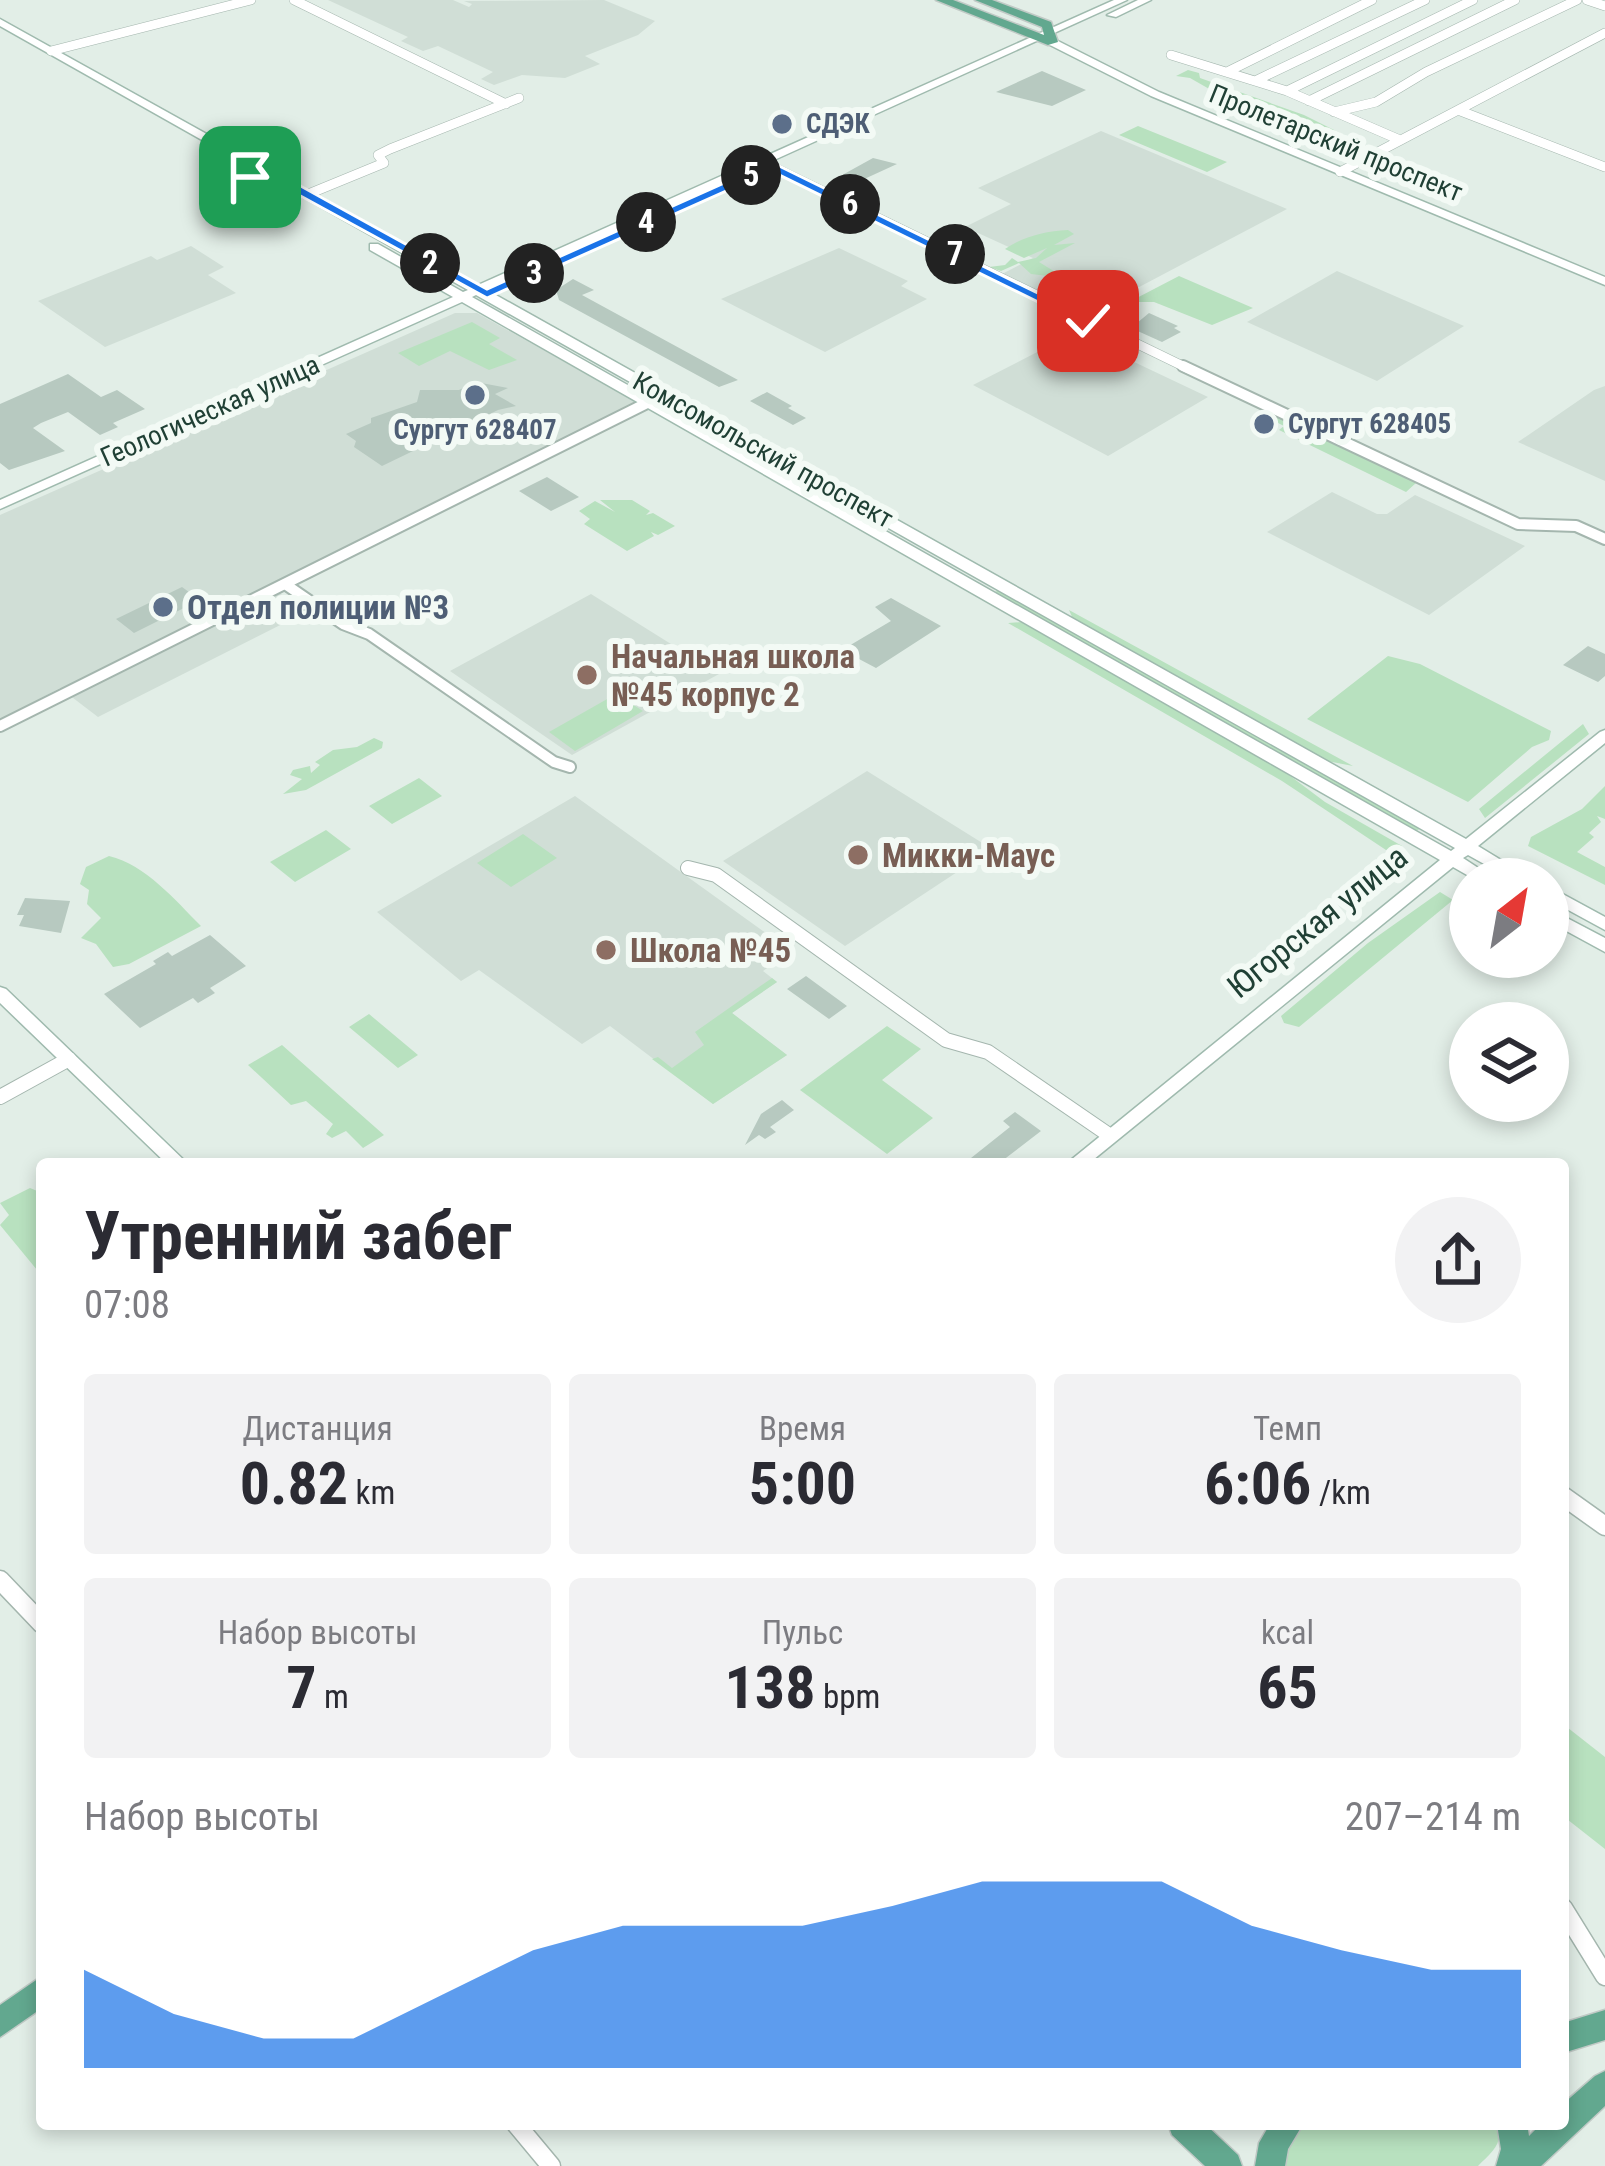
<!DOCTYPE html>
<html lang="ru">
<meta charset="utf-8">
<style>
:root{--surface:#fff;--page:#f2f2f3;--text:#2b2b33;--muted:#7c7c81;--accent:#1a73e8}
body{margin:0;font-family:"Roboto Condensed",sans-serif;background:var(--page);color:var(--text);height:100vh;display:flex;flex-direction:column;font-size:45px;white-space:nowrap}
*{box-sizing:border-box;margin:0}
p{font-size:39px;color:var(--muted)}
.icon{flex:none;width:66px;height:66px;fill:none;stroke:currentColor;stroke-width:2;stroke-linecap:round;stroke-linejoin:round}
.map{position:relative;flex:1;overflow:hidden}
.panel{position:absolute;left:36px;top:1158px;width:1533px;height:972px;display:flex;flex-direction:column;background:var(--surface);border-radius:12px;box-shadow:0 6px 18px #0003}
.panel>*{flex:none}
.needle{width:78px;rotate:31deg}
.buttons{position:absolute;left:1449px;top:858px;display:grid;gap:24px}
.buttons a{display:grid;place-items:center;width:120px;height:120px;border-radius:50%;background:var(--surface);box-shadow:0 6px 18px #0003;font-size:60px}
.pin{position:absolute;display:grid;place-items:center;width:102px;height:102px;color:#fff;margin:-51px;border-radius:24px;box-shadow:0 6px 18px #0006}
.km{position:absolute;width:60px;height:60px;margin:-30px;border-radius:50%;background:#222;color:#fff;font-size:33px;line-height:60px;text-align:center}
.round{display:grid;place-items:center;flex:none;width:126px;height:126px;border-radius:63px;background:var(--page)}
.headline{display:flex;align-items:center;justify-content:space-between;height:204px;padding:0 48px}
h1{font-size:66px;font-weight:700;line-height:90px}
.figures{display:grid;grid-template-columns:repeat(3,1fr);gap:18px;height:204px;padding:12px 48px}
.figures div{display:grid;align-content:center;border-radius:12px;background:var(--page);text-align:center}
.figures b{font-size:60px;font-weight:700}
.figures small{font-size:33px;font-weight:400}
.figures p{font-size:33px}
.chart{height:336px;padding:24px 48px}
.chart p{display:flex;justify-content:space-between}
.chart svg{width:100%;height:216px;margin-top:12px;fill:var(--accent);opacity:.7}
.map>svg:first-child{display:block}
.built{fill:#d0ded6}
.green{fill:#b8e1bf}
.building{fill:#b7c9c0}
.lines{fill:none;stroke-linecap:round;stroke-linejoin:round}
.minor-far3-casing{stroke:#a4b6ae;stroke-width:10}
.minor-far2-casing{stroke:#a4b6ae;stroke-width:14}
.minor-far1-casing{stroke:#a4b6ae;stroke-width:16}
.minor-casing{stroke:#a4b6ae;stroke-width:21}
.secondary-casing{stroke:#9fbaae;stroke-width:3}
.primary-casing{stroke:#c1cac6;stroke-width:3}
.minor-far3{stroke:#fff;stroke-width:9}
.minor-far2{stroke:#fff;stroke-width:10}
.minor-far1{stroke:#fff;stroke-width:14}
.minor{stroke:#fff;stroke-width:18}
.secondary{fill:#fff;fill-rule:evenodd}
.primary{fill:#62a88f;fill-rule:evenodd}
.route{fill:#1a73e8;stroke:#fff;stroke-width:3}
.service-dot{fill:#5c6f8a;stroke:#f3faf5;stroke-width:4.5}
.education-dot{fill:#8d6e63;stroke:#f3faf5;stroke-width:4.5}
.labels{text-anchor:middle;stroke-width:12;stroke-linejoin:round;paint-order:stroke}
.far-service-label{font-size:27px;font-weight:bold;fill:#4e5e75;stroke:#f3faf5;text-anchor:start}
.far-street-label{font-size:27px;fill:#204035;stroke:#f3faf5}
.service-label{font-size:33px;font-weight:bold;fill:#4e5e75;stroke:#f3faf5;text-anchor:start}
.education-label{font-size:33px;font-weight:bold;fill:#785e54;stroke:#f3faf5;text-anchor:start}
.street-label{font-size:33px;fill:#204035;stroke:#f3faf5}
</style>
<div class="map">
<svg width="1605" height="2166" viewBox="0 0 1605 2166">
<rect width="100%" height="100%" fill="#e2eee7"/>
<path class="built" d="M328,0H453L469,7L472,4L464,1L604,0L655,21L638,35L585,56L600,64L565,78L522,75L494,85L481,79L493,72L438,46L423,51L401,41L408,37Z
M1101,131L1287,209L1088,314L1002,274L1033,258L965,227L1011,204L978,188Z
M191,246L224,267L208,275L236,293L105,347L38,301L151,256L157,260Z
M839,248L908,281L901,286L927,299L825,352L721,299Z
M1337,271L1464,326L1377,381L1247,322Z
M455,313H477L636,402L498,472L488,488L280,594L312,609L98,717L60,688L0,720V515Z
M1047,347L1088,365L1113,352L1208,397L1108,456L973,385Z
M1605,386V481L1518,442L1594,390Z
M1332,492L1377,514H1387L1415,495L1525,546L1429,615L1267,532Z
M591,594L719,674L572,755L450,671Z
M867,771L992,849L845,946L723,861Z
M575,796L791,951L763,971L777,982L732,1013L787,1055L713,1104L610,1026L582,1044L479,970L461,981L377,912Z"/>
<path class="green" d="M1188,70L1199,73L1200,78L1304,115L1364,145L1328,141L1305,132L1294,120L1235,101L1242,97L1236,92L1218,94L1190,78L1176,76Z
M1138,126L1227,162L1207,172L1119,135Z
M1068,230L1074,234L1054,245L1075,243L1039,262L1065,278L1031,274L1019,263L1001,271L989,267L1005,265L1012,258L1018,262L1036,258L1047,248L1024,258L1005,249C1023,237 1044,231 1068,230Z
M1179,276L1253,308L1212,325L1154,302H1129Z
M472,322L500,338L489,344L517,360L489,370L450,351L419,366L398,353Z
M1269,410L1416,483L1406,492L1279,430L1284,426L1264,416Z
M600,500H632L650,511L646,515L653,513L675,526L658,535L651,532L654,536L627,551L584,524L590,519L579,511L595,501L615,512Z
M999,590L1421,828L1415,832L995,592Z
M1069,610L1353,766L1327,761L1073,619Z
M1022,622L1285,772L1325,802L1402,846L1386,850L1282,781L1008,623Z
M1388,656L1420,664L1551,731L1549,740L1532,747L1468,802L1307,719Z
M616,694L643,711L575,751L549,732Z
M1583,724L1589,734L1485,818L1479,809Z
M374,738L383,742L382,748L306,790L283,794L302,779L290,775L293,770L310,766L311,773L320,765L315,762L333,750L357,747Z
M419,778L442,796L392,824L369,806Z
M1605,786V819L1597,816L1601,822L1589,833L1594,837L1577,852L1605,867V885L1528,846L1531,837L1582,809Z
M326,830L351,849L295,882L270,862Z
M523,834L557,858L511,887L477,863Z
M109,856C146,865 175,900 201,926L129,964L113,967L96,944L81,938L101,918L87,904L89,890L80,884L86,867Z
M1440,892L1453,900L1299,1027L1284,1023L1281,1016L1368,943Z
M772,978L777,982L732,1013L787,1055L713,1104L652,1059L658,1057L672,1068L704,1045L695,1032Z
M369,1014L418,1055L398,1068L349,1027Z
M887,1026L921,1049L882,1080L933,1118L887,1154L800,1090Z
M282,1045L384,1135L363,1148L346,1131L332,1138L326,1134L333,1124L306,1101L291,1105L248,1065Z
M30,1188L42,1193V1276L0,1225L9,1215L0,1203Z
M1563,1724L1605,1757V1849L1563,1816Z
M1305,2124H1497C1505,2143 1491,2153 1478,2166H1282L1280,2159Z"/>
<path class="building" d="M1042,71L1086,90L1052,106L996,92Z
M873,158L897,164L849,186L835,179Z
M573,279L594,290L582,295L738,380L719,387L559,300L556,290Z
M1149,313L1178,326L1174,328L1181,332L1162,342L1131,328Z
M68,374L101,397L117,390L145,409L113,423L118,427L100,435L68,412L41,423L33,428L65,451L9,470L0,463V404Z
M476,382L508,388L495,394L516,406L498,410L382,466L354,447L356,441L346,434L371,423V418L417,402L420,390H459Z
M767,392L792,406L788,408L806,418L793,425L750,401Z
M547,477L579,497L551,511L519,491Z
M182,587L200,600L134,633L116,619Z
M891,598L941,626L876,668L842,650L891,621L875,607Z
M1588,646L1605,654V676L1598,682L1563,665Z
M25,898L70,901L61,933L19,926L24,915H17Z
M210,935L246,966L210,988L215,993L198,1003L193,998L140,1028L104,994L156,964L153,961L168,952L172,956Z
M806,976L847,1006L829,1019L787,989Z
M782,1100L794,1110L770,1127L776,1132L765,1139L759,1135L745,1145L761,1114Z
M1015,1112L1041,1131L998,1164H978L971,1158L1010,1127L1003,1121Z"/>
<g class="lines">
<defs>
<path id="minor-far3" d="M294,0L506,104
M1587,0L1605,6
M51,51L251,0
M1171,55L1287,91L1400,140
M1229,71L1372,0
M1257,80L1425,0
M1287,91L1473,0
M1309,101L1515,0
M1458,110L1605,167
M1334,112L1376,102L1426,72L1577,0
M771,166L1189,369
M1340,172L1605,33
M306,195L384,163L378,155L390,149L519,98"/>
<path id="minor-far2" d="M1183,366L1518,524L1576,526L1605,539
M285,584L343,624L369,634L554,762L570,767
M0,726L649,402"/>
<path id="minor-far1" d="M688,868L716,875L946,1040L988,1052L1109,1135
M0,1097L69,1059"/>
<path id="minor" d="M1563,1496L1605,1526
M0,1580L42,1624
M1563,1908L1605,1976
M516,2124L551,2166"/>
<path id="secondary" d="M1114,0H1127L487,290L1466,839L1600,732L1605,730V743L1478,846L1532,879H1511L1468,855L1463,858L1495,879H1474L1453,867L1088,1164H1066L1440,860L462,302L0,509V500L453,297L370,250V244H378L463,292L468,290L0,26V19L478,285ZM476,295L1455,848L1451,851L472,297Z
M1138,0H1151L1116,17L1107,15Z
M1048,40H1056L1159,92L1605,277V285L1151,96L1048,44Z
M1548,886L1605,917V930L1548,899Z
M1548,908L1605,938V952L1548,921Z
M0,987L6,989L188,1164H167L0,1003Z"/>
<path id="primary" d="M936,0H953L1044,35L1042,27L975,0H992L1051,22L1058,42L1048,45Z
M42,1976V2008L0,2037V2005Z
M1605,2010V2040L1563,2053V2023Z
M1605,2071V2106L1541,2166H1496L1501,2149L1497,2124H1527L1529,2136L1541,2124H1563V2104L1595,2076Z
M1168,2124H1205L1238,2155L1242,2166H1205L1172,2135Z
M1270,2124H1303L1288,2149L1285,2166H1255L1259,2143Z"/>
</defs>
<use href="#minor-far3" class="minor-far3-casing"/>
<use href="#minor-far2" class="minor-far2-casing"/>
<use href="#minor-far1" class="minor-far1-casing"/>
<use href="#minor" class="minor-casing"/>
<use href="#secondary" class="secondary-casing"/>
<use href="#primary" class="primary-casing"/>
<use href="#minor-far3" class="minor-far3"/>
<use href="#minor-far2" class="minor-far2"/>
<use href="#minor-far1" class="minor-far1"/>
<use href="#minor" class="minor"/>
<use href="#secondary" class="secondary"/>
<use href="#primary" class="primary"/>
</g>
<path class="route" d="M771,162L1095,321L1083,324L771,171L487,298L264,176L250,180L244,177L270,169L487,289Z"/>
<g class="service-dot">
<circle cx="782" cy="124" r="12"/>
<circle cx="475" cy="395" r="12"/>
<circle cx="1264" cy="424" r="12"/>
<circle cx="163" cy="607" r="12"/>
</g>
<g class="education-dot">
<circle cx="587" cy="675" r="12"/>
<circle cx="858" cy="855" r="12"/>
<circle cx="606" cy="950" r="12"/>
</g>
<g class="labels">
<g class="far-service-label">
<text x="806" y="133">СДЭК</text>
<text x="1288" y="433">Сургут 628405</text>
<text x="475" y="439" text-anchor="middle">Сургут 628407</text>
</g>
<g class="far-street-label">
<text transform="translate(1336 143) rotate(22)" y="9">Пролетарский проспект</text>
<text transform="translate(210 411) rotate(-24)" y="9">Геологическая улица</text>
<text transform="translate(763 450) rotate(29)" y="9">Комсомольский проспект</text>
</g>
<g class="service-label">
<text x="187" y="619">Отдел полиции №3</text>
</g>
<g class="education-label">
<text x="611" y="668">Начальная школа<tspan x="611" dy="38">№45 корпус 2</tspan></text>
<text x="882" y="867">Микки-Маус</text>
<text x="630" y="962">Школа №45</text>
</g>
<g class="street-label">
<text transform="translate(1317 921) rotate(-39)" y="12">Югорская улица</text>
</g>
</g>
</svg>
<div class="buttons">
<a><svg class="needle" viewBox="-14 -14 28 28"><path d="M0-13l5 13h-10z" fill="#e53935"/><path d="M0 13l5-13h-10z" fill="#7c7c81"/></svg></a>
<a><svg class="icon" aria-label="layers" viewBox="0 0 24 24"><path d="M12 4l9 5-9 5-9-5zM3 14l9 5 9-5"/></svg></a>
</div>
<div class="pin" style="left:250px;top:177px;background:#1e9e55"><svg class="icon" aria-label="arrive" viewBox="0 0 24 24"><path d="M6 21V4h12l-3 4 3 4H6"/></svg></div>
<div class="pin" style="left:1088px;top:321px;background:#d93025"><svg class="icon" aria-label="check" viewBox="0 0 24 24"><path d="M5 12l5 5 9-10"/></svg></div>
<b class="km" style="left:430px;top:263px">2</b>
<b class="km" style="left:534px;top:273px">3</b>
<b class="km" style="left:646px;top:222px">4</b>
<b class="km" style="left:751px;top:175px">5</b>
<b class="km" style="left:850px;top:204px">6</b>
<b class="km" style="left:955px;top:254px">7</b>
<section class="panel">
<div class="headline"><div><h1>Утренний забег</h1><p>07:08</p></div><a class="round"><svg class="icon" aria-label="share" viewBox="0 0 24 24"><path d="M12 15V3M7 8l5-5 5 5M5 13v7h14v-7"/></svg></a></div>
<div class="figures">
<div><p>Дистанция</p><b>0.82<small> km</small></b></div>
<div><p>Время</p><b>5:00</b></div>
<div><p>Темп</p><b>6:06<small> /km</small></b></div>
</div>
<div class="figures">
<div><p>Набор высоты</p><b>7<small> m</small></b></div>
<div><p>Пульс</p><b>138<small> bpm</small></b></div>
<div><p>kcal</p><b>65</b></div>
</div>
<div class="chart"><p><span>Набор высоты</span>207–214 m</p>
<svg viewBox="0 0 160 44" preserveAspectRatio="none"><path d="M0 44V24L10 33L20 38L30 38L40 29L50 20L60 15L70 15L80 15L90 11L100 6L110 6L120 6L130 15L140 20L150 24L160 24V44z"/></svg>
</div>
</section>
</div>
